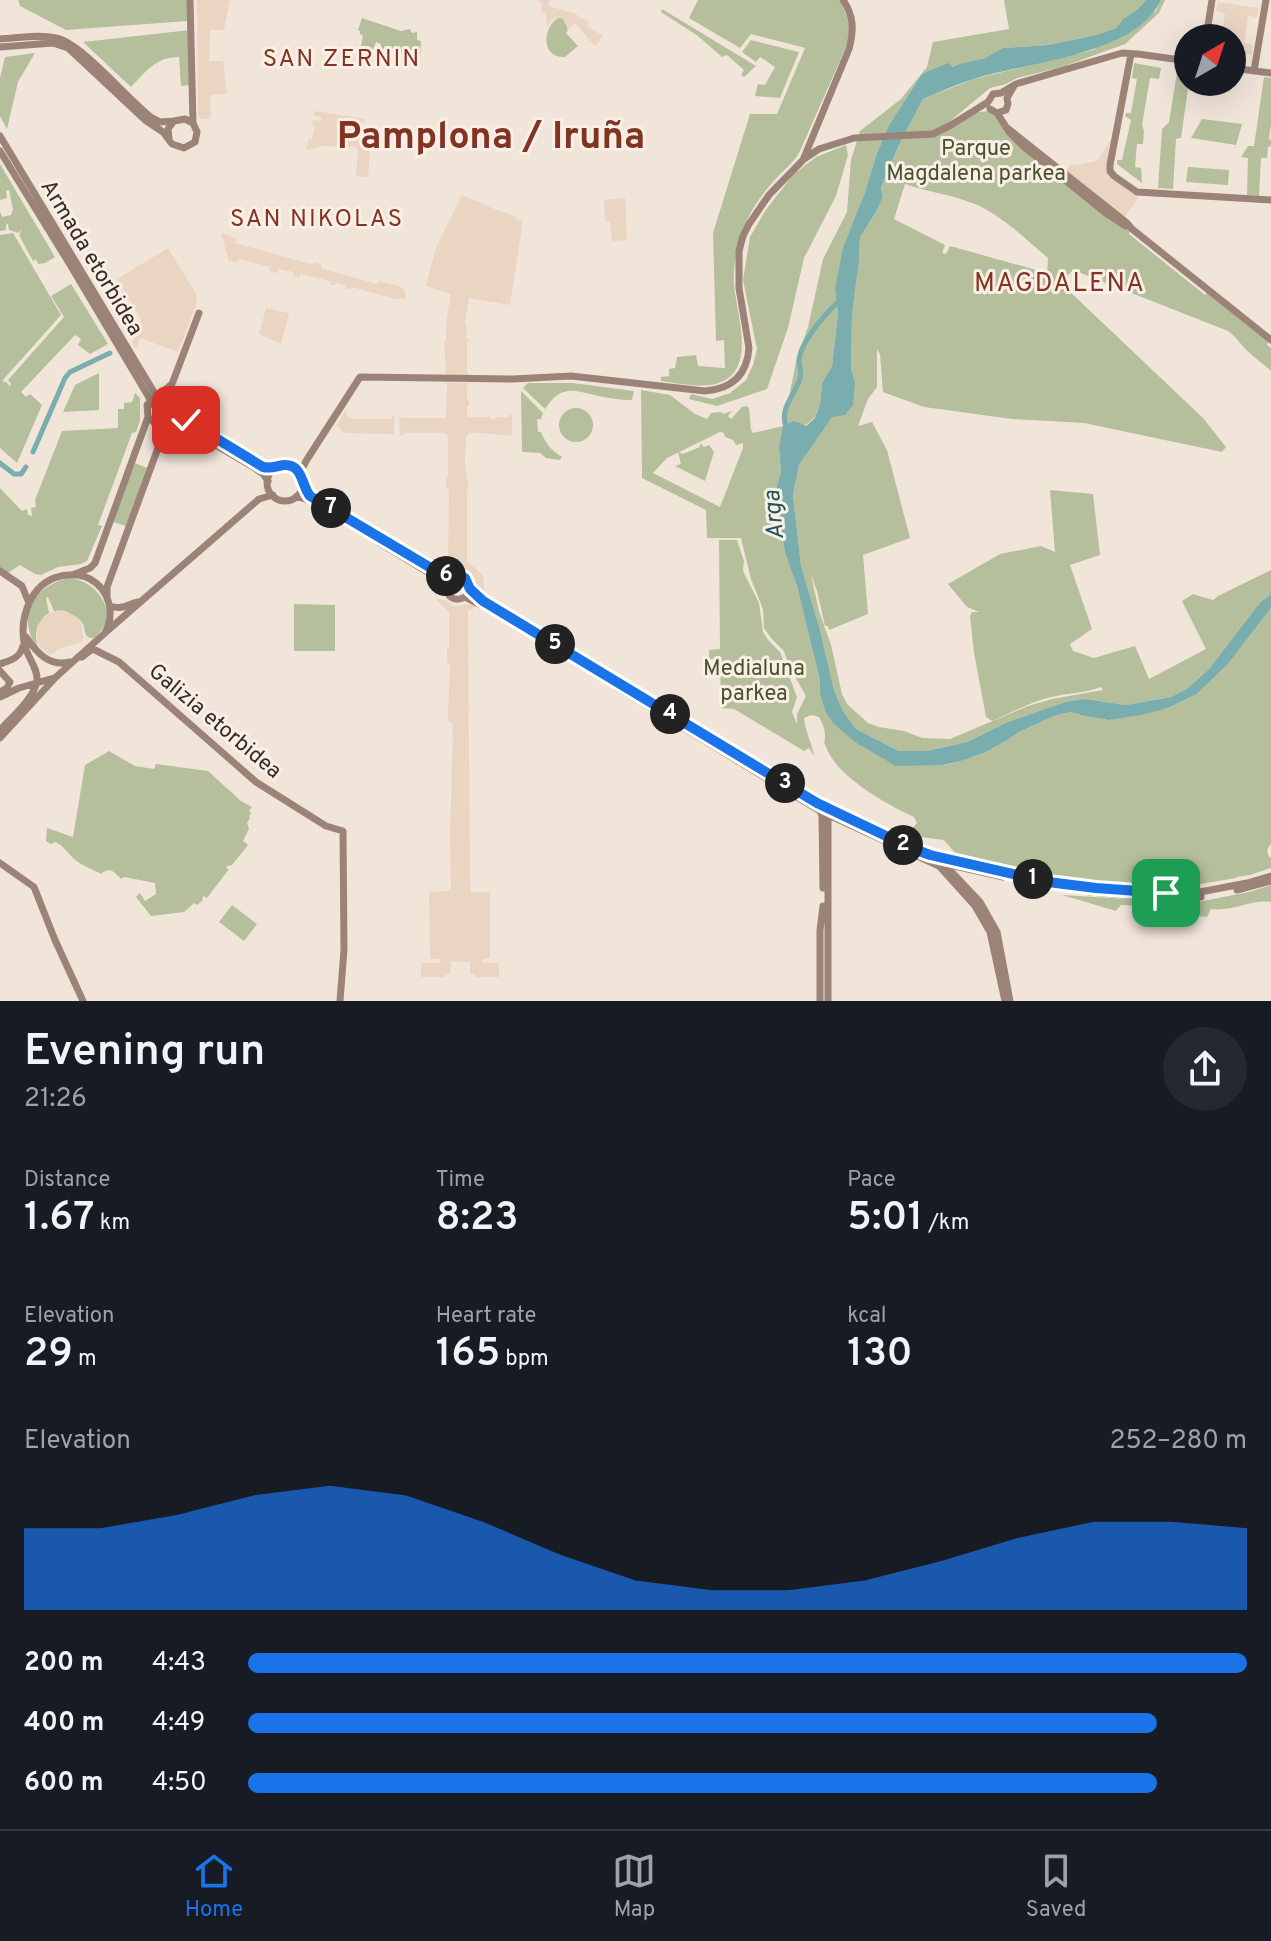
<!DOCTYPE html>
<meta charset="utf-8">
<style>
:root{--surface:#171b24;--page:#242831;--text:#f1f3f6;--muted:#9ea1a6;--line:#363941;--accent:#1a73e8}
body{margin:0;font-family:Overpass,sans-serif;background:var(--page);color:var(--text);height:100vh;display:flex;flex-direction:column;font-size:30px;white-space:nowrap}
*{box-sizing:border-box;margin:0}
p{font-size:26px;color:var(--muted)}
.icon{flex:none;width:44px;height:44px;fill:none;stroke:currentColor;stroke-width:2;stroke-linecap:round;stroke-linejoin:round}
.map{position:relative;height:1001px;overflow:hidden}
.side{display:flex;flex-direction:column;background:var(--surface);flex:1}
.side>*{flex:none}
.needle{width:52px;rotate:39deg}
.buttons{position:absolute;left:1174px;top:24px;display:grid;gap:16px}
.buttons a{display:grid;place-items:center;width:72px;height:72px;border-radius:50%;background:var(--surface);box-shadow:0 8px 32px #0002;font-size:40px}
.pin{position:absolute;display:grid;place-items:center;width:68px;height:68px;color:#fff;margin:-34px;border-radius:16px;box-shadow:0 4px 12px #0006}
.km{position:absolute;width:40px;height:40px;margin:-20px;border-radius:50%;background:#222;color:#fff;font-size:22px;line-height:40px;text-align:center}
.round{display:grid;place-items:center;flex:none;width:84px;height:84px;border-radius:42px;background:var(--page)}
.head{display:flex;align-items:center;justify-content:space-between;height:136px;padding:0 24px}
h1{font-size:44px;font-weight:600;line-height:60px}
.figures{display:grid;grid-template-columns:repeat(3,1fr);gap:12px;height:136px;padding:8px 24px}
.figures div{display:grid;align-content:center}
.figures b{font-size:40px;font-weight:600}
.figures small{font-size:22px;font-weight:400}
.figures p{font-size:22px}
.chart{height:224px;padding:16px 24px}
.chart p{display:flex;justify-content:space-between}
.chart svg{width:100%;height:144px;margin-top:8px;fill:var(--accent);opacity:.7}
ul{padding:0 24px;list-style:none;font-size:26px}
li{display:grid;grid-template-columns:128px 96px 1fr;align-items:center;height:60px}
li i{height:20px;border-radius:10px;background:var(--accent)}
.menu{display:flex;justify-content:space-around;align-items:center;height:112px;border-top:2px solid var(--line);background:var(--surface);font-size:22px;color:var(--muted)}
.menu a{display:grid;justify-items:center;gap:4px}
.menu .current{color:var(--accent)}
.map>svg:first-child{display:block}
.green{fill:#b5bf9b;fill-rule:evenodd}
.plaza{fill:#e9d5c1}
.water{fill:#7aadad}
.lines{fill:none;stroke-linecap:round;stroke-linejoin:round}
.canal{stroke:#7aadad;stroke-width:5}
.river{stroke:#7aadad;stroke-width:8}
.secondary{stroke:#9c8378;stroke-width:7}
.route-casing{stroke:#fff;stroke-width:16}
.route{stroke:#1a73e8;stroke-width:10}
.labels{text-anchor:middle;stroke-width:6;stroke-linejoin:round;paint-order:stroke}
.park-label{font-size:22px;fill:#46532b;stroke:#f9efe6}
.street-label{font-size:22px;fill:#352b27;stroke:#f9efe6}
.neighbourhood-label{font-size:24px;letter-spacing:2px;fill:#823422;stroke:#f9efe6}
.water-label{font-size:24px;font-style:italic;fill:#1e5455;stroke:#f9efe6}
.quarter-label{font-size:26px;letter-spacing:2px;fill:#823422;stroke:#f9efe6}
.town-label{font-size:38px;font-weight:bold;fill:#823422;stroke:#f9efe6}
</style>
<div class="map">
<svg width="1271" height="1001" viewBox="0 0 1271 1001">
<rect width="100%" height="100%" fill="#f1e5da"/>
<path class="green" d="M18,0H187V21L66,30L20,6Z
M698,0H839C850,20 852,27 845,49L800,151C794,163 781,172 772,183C758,199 747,216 741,236C736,251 733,268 734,285C737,317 760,378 710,385C695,387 677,383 661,381V377L669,376V369L675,368L677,357L696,355L698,366L725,368L724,340L716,341L713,233L750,114H777L805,48L751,34L740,48L689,18Z
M1004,0H1146L1138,9L1123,19L1116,28L1096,35L1048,45L1003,48L985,58L979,66L944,80L922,74L889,125L877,153L835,289L838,314L832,366L822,383L820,404L815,417L779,448L781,472L772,502L779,515L785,553L797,586L804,614L820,680V694L825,711L896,765H945L961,761L986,752L1006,741L1019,732L1054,716L1070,712L1084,716L1109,720L1170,707L1197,694L1228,664L1271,608V843L1267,850L1269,857H1271V868L1250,875L1237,877L1236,878L1189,886L1071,880L956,854L944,840L913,836L909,832L917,823L914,817C886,804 837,777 826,747C823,740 825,743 825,735C825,728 822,723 819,717L811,715L804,718C805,731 812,743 814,756L809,748L804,751L734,709L721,708L720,659H709V650L720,649L719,540H737L744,561L743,571L759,603L763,632L768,640L780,652L797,697L792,712L797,724V714L806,696L789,666L784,651L771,638L764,628L763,609L751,579L741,538H707L706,510L642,478L641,390L670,395L695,414L707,419L711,413L721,412L723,414L732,411L728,416L731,419L742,407L746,406L749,408L751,430L753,433L783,426L796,362L808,327L823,259L847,212L851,160L860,131L901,99L927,67L933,42L1009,29ZM720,432L724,433L725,437L733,440L736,445L743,443V448L720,507L653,473L667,458Z
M1161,0H1165L1159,13L1125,44L1062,67L1017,78L1006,84L990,88L949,122L978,112L992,111L1117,224L1130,231L1129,234L1205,295L1207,293L1268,342L1267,345L1271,348V371C1264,364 1257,360 1251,354C1242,347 1237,337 1228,331L1073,270L1066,277L1068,290L1203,418L1226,447L1222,452L1084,423L1012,419L924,407L883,392L880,354L877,349V387L868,399L858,426L872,422L887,450L910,538L863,555L868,614L829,630L828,626H825L817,591L811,575L819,611L831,645L842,694L847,704L868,723L879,727L904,731L922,738L950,739L1028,706L1052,699L1103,690L1101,687C1086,693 1068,693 1051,697C1031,702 1012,712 992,721L986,717L974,653L970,616L972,612H979L967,607L948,584L1000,554L1041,546L1055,552L1050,490L1093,494L1100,555L1070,565L1092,629L1070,644L1073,651L1094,658L1135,646L1149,679L1206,649L1182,601L1193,594L1213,600L1218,596L1271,570V594L1260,604L1209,669L1188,688L1171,697L1126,705L1085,699L1031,714L1008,722L967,742L927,751H899L856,729L843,711L834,690L820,630L801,566L793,495L799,465L855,382L851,369L852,314L859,262L860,237L876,212L883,197L881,188L898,147L923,99L974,79L1093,50L1156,11ZM905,184C927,192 950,194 972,203C1001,214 1024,238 1048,258L1047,273L950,246L946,254L942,253L945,245L894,219Z
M662,9L756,66L744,77L741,75L744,70L727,55L722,57L698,36L661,12Z
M362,18L401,31L410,29L412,33L417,32V40L421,41L420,61L397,53V50L385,46L383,50L380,49L381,44L376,42L373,50L361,46L363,36L360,34V31L358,30Z
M558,18H563L568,30L566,33L578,46L565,57C541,58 542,28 558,18Z
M190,30L191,85L181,86L179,57C156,57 145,72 131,87L83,42Z
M751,40L799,52L780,98L755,96L758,84L765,85L775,67L760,57L756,62L742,52Z
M35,53L18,82L7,129L0,116V78L5,57Z
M1134,63L1161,68L1159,79L1150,78L1142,125L1144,131L1143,144H1137L1135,167L1141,168L1142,183L1117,164V160H1122L1131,120L1125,116L1126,113H1131L1137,79L1132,78Z
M1178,66L1188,67L1189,82L1181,138L1176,139L1173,189L1158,188L1162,129L1169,122Z
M1264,77L1271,78V124L1269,139L1271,140V146L1268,147L1267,158H1261L1259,196L1247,195L1248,158L1241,157L1248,146H1254Z
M1202,119L1242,124L1236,145L1191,138Z
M846,145L848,155L836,196L804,258L788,328L767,389L717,406L689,399L691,394L712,399L730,393L746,380L753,365L757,349L743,280L750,237L765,211L793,175L816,157Z
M0,164L55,257L45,263L38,264L36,259L33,261L19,235L22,229L18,233L9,230L8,224L6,225V230L0,231V211L2,217L11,215L13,210L9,190L6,191L7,198L0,200V203Z
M1188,167L1229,170L1228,185L1186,182Z
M13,233L61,315L2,381L6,382L10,386L11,384L8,380L64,317L51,296L71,284L108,344L90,354L78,345L81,339L75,335L21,392L26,397L30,394L42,405L17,463L0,448V235Z
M99,373V410L63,412L75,385Z
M528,383H573L634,391L632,400C621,400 609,398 598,396C574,390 561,384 545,409L523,388Z
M521,391L543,413L541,419H537L538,432H541C546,444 551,450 562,457L560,460L546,458L540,453L522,452Z
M135,393L140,398V421L136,432L132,433L98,525L102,526L87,561L81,564L58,567L41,575L35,574L20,565L8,573L0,568V488L22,511L27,509L28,515L32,516L31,508L36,507L35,500L62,431L118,428V409H124V403L132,402Z
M559 425a17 17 0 1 1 34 0a17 17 0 1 1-34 0Z
M700,443L704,447L709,445L714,452L705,481L675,466L681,464L678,452L683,454L700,447Z
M135,463L147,468L126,526L113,522Z
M70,578C99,581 122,617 94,638C92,638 89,638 88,637C84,634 85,628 83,624C79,616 63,611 54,611L48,597L46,598L49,613C36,622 33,636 39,650C15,619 32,585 70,578Z
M294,604L335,605V651H294Z
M109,751L135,766L154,769L156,764L208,771L241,801L252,807L249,811L251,813L249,816L250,818L247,823L249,829L243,841L248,845L232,865L227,866L226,868L229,869L207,898L204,896L202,898L203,900L197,905L194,903L184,912L151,916L136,897L140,893L145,901L156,894L155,883L124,877L121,879C115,872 109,866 101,874C92,869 78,864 71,856C65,850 64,846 55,842L51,844L46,841L47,828L73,837L85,765Z
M1271,885V902C1251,899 1232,912 1211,909L1207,917L1181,914L1141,906L1121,905L1116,911L1062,895L1193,903L1249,892Z
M232,905L257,924L244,941L219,922Z"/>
<path class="plaza" d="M197,0H230L224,30H210L209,61H223L227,94L210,95L211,119H202L198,116Z
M541,0H550L548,6L577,14V16L589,22L587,26L603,36L595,46L575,23L568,30L564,20L559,17L551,20L547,27L546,13L541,12L542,3L536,1Z
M1218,2L1259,8L1257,17L1248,16L1244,43L1253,45L1252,55L1232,52V38H1222L1225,13L1216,11Z
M315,111L365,119L362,124L360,144L362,149L370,150L368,177L356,176L358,150L356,147L323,146L306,150L309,139H312L315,126L312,125L313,120L320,121L322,120L321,117L314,115Z
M1112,138L1108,172L1137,194L1138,198L1124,218L1065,171L1072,164L1076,165L1097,161Z
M462,195L499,211L515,216L517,220L523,221L510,305L469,298L465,323L467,328L466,338L469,340L467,343V372L469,375H445L446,369L444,342H446V324L451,294L426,286L436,248Z
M625,198L627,240L612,241L610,221H605L604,200Z
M221,233L236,238L235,243L314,265L315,262L321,264V268L377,284L379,281L399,286L405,290V299H395L352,287L351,289H349L346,288V285L336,283L335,285H332L330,284V281L300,274L299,278L293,276V272L279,269L278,273L269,271L270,267L239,259L237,263L229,261Z
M168,248L196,294L197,302L178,352L140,338L136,349L132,343L141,319L117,279Z
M266,308L289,313L281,344L259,334Z
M445,383H469L467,386V400L469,401V406H467V417H490L491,419H495L496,417H507L512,414V436L482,433H469L466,436L465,463L469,489H467V561L481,574L484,579V593L478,589L473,577L466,569H441L448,563L449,490L446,488V478L448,476V436L445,433H405L400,436L399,416L403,418H446L447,385Z
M345,411L347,416L350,419H390L394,415V434L343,433L337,425Z
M435,599L444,600L453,606H459L470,604L476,606L468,612L470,883L471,892H490V958L479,960H482L483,963H499V977H476L474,974H470V962L451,961L450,973L447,974L444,977H421V963H438L441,961V959H430L429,892L451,891L450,836L453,724L448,720V714L450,665L447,662V649L449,647V612Z
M58,610L66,611L78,618L82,625L83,638L82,642L61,648L50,655L40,647L37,641V627L45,615Z"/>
<path class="water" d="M1146,0H1161C1136,55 1027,62 974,79C957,84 940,92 923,99L898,147L881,188L883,197L876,212L860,237L859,262L852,314L851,369L855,382L853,405L845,415L832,417L799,465L793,495L801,566L820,630L834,690L843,711L856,729L899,751H927L967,742L1008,722L1066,702L1085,699L1126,705L1171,697L1188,688L1209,669L1260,603L1271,594V608L1228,664L1197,694L1170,707L1146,714L1109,720L1084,716L1070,712L1054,716L1019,732L1006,741L986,752L961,761L943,765L896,766L855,742L834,724L825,711L820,694V680L797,586L785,553L779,515L772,502L781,472L779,448L783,426L794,421L806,426L815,418L820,404L822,383L832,366L838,314L835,289L843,248L864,195L877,153L889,125L922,74L948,63L952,67L946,79L960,71L979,66L985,58L1003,48L1048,45L1096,35L1116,28L1123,19L1138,9Z"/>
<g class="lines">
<path class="canal" d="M787,430C778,408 794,398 800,378C802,372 799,366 799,360C801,341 827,311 841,300
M33,452L65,378L70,372L110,353
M0,463L14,474H21L26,467"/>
<path class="river" d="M940,77L961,68L988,62"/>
<path class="secondary" d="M1206,38L1212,0
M0,39C18,38 39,34 56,38C82,43 128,100 152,118L160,122L174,121
M0,47L53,43L68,48L145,120L163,132L172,144L184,148L195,142L197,132L193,123L190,0
M1131,54L1110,165V171L1114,176L1137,192L1271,200
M1232,68L1271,73
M1254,71L1266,0
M990,109L997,113L1006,110L1008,104L1007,98L1014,86
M997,113L1010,133L1023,146L1107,214L1126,226
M1006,127L1127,223L1132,229L1271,340
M0,136L160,402L174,413L263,467L275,468
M169,139L168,129L174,121L185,119L193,123
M0,151L69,263L154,406L168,417L253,467L263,474L268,481
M804,159L819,149L854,138L933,134L951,125L988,102L993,94L1001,93L1016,84L1122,53L1138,54L1188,61
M164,391L172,384L199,313
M153,398L147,405L148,417L160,428L167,430
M267 483a18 18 0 1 1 36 0a18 18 0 1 1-36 0Z
M300,474L306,461L360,377L513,379L571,376L705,391C731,389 747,376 749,348L739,288V251L743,236L749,224L769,195L803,160L849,49C854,30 854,16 843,0
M303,485L310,496L441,574L451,578L458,576L465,578L470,589L477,597L817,803L890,839L930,855L1004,873L1070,886L1166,893H1195L1247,883L1271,876
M297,496L313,502
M378,542L434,576L446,586
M0,571L22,586L29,603
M75,574L90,568L95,563L148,417
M447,584C445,596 454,603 465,597
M107,597V587L162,437L173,424L175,401L165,391
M465,597L481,605
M110,606C122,610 127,605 138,602
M107,631L259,499L273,495
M26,637C37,653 49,667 70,662
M78,657H82L91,650H95L119,662L256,782L326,826L343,831L344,950L340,1001
M0,664C11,660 20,658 23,646
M0,671L10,682L7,688L0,692
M615,686L820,811L939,866L975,906L990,932L1005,1001
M0,697L19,688L54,678
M0,730C11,718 35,697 37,681C38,670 31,662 27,652C17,626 27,589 54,578C65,574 80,573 90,579C110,590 115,614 105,633L56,677L0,738
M820,811L822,816L823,888
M827,811L828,822V1001
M937,862L1003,877
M0,863L34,887L55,940L83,1001
M944,864L980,902L997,932L1010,1001
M1237,890L1271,881
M1090,892L1149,897
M1173,898L1201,897
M820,1001V930L823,906"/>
</g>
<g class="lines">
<defs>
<path id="route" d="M186,420L263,467C272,469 276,466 284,465C303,464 301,485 310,496L441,574L451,578L458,576L465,578L470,589L483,601L817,803L909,847L930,855L1048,882L1096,888L1166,893"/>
</defs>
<use href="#route" class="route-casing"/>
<use href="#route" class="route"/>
</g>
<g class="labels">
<g class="park-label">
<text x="976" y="155">Parque<tspan x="976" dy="25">Magdalena parkea</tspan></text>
<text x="754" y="675">Medialuna<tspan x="754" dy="25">parkea</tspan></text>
</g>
<g class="street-label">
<text transform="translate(93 257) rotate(59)" y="8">Armada etorbidea</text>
<text transform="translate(216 720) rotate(40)" y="8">Galizia etorbidea</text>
</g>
<g class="neighbourhood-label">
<text x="342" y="66">SAN ZERNIN</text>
<text x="317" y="226">SAN NIKOLAS</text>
</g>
<g class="water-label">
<text transform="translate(773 515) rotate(-95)" y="8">Arga</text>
</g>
<g class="quarter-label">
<text x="1060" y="291">MAGDALENA</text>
</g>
<g class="town-label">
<text x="491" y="148">Pamplona / Iruña</text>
</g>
</g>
</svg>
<div class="buttons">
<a><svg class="needle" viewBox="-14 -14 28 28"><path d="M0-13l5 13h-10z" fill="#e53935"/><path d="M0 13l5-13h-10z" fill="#9ea1a6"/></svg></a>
</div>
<div class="pin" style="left:1166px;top:893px;background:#1e9e55"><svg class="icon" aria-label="arrive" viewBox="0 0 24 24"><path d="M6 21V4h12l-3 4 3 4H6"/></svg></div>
<div class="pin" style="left:186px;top:420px;background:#d93025"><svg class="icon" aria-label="check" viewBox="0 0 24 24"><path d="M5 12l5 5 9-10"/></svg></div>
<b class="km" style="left:1033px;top:879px">1</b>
<b class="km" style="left:903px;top:845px">2</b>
<b class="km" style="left:785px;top:783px">3</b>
<b class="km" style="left:670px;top:714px">4</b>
<b class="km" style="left:555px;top:644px">5</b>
<b class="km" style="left:446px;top:576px">6</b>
<b class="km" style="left:331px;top:508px">7</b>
</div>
<section class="side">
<div class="head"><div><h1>Evening run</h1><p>21:26</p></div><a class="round"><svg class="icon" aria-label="share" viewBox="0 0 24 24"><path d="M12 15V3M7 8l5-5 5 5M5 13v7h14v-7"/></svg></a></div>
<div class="figures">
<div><p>Distance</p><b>1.67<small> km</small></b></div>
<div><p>Time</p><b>8:23</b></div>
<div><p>Pace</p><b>5:01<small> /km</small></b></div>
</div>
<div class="figures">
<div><p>Elevation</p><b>29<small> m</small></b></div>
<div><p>Heart rate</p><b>165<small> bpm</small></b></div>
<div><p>kcal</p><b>130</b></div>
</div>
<div class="chart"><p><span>Elevation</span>252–280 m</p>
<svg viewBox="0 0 160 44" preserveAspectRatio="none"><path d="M0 44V19L10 19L20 15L30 9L40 6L50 9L60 17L70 27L80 35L90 38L100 38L110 35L120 29L130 22L140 17L150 17L160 19V44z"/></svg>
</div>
<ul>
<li><b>200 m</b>4:43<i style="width:100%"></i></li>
<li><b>400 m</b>4:49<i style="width:91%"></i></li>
<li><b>600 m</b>4:50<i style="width:91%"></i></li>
</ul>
</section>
<nav class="menu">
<a class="current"><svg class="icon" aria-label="home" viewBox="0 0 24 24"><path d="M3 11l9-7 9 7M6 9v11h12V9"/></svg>Home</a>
<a><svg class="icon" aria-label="map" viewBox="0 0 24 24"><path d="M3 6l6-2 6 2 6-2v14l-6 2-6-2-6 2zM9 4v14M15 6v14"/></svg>Map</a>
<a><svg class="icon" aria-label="saved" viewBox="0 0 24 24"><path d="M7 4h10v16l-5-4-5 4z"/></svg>Saved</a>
</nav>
